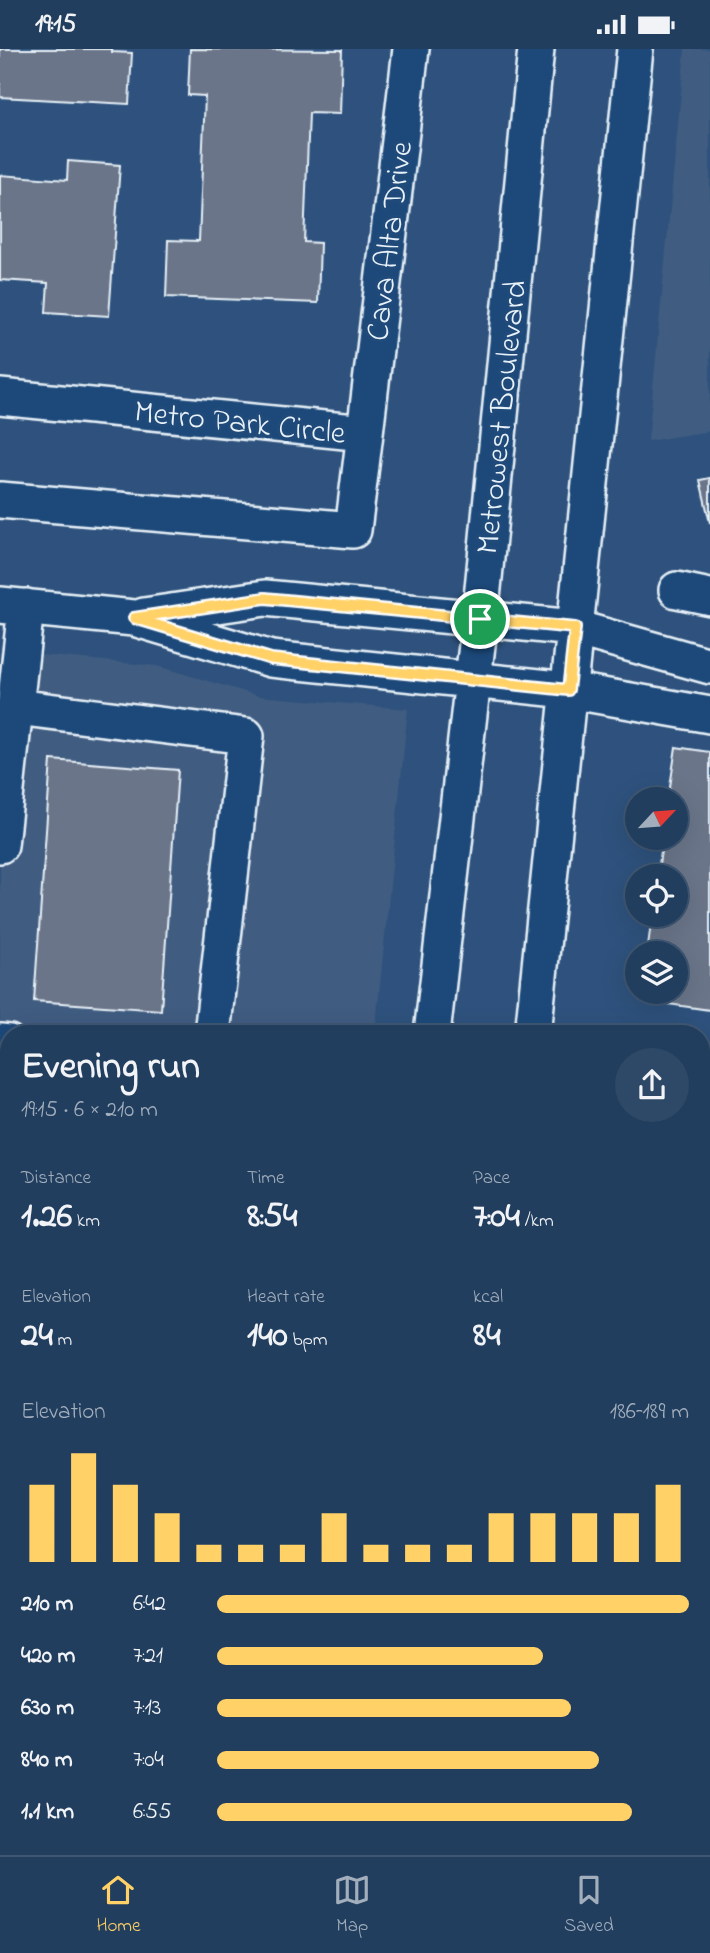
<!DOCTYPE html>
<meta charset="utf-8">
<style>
:root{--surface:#223e5e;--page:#2e4967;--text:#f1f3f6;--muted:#a2aebc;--line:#3f5773;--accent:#ffd166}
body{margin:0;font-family:"Indie Flower",sans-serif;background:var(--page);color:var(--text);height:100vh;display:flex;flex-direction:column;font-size:26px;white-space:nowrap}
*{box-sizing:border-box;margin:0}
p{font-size:23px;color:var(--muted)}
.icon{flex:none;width:38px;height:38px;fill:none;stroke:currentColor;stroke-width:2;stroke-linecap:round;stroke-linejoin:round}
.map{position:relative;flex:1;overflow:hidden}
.sheet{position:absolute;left:0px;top:976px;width:710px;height:830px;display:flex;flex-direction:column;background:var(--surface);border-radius:28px 28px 0 0;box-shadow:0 7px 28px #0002,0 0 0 2px var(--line)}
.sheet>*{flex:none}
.needle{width:46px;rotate:64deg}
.buttons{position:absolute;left:625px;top:738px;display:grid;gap:14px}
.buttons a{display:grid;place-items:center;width:63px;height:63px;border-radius:50%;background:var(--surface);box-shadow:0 7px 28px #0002,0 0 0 2px var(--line);font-size:35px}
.pin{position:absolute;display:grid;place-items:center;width:60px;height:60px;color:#fff;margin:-30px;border:4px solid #fff;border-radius:50%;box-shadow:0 2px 7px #0007}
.round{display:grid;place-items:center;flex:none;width:74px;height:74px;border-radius:37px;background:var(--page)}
.summary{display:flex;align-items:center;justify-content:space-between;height:119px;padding:0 21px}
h1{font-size:38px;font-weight:700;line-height:52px}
.metrics{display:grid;grid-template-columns:repeat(3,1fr);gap:10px;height:119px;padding:7px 21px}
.metrics div{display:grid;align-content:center}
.metrics b{font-size:35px;font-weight:700}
.metrics small{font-size:19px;font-weight:400}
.metrics p{font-size:19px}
.chart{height:196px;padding:14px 21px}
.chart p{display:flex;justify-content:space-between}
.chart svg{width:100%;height:126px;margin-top:7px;stroke:var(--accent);stroke-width:6}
ul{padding:0 21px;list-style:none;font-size:23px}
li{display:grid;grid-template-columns:112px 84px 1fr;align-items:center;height:52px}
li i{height:18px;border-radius:9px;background:var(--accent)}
.status{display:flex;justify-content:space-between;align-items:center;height:49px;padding:0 35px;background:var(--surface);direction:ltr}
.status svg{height:19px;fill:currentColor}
.dock{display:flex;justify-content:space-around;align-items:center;height:98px;border-top:2px solid var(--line);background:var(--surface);font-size:19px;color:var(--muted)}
.dock a{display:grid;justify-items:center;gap:4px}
.dock .current{color:var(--accent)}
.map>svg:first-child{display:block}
.built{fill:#405c81}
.water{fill:#437b9f;stroke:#85aac3;stroke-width:2}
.building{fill:#6a7489;stroke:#e8f1f8;stroke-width:2}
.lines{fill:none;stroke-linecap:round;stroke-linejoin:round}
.minor-casing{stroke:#e8f1f8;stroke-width:40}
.minor{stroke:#1f4a7a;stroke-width:35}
.route-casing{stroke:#fff;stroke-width:14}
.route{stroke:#ffd166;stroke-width:9}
.labels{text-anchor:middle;stroke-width:7;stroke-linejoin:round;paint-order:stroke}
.street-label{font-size:32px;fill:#e8f1f8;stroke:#1f4a7a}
</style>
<div class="status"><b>19:15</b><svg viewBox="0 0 49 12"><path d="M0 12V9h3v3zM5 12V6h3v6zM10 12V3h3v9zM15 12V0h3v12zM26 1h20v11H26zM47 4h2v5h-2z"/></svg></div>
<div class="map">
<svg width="710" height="1806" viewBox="0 0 710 1806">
<rect width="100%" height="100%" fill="#2e527d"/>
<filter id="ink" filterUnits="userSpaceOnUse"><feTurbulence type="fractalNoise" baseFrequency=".0143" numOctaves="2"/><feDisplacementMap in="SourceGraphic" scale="14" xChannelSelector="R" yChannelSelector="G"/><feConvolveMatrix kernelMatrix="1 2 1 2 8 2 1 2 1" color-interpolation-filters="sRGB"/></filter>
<g filter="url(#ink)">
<path class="built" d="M685,0H710V382L648,392Z
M0,602L157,617L259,647L408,660L375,985H9V1797H377L379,1806H0Z"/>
<path class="water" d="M702,1568L710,1569V1806H662L660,1797H702Z"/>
<path class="building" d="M0,0H112V3L132,4L129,55L0,48Z
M190,0L342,1L340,65L309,64L304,193L320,194L318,254L166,248L168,191L199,192L205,47L188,46Z
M68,112L120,116L109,267L46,263L48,234L0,231V126L67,131Z
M710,429V474L700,431Z
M676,698L710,703V961L640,951L641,943H676V905H647L652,866H676V828H657L663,789H676V751H668Z
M51,711L178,721L161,961L34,952Z
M0,1082L9,1101V1299L0,1303Z
M702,1174L710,1175V1268H702Z
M702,1384H710V1435L702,1434Z
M702,1488H710V1541L702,1540Z"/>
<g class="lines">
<defs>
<path id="minor" d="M0,348L365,384L353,481L0,451
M365,384L411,0
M677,541L710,548
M0,556L134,569L271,610L568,641L710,666
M144,567L265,549L575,579L710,617
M16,658L246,687L212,985
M0,796L26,558
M432,985L480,570L536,0
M533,985L635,0
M0,993L9,994
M702,1020L710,1021
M0,1031L9,1048
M702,1115L710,1116
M702,1323H710
M702,1447L710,1448
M302,1797L303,1806
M431,1797L432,1806
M538,1797L540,1806
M219,1806L264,1797"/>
</defs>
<use href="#minor" class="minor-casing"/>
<use href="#minor" class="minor"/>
</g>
</g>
<g class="lines" filter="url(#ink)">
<defs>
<path id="route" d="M265,549L575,579L568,641L271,610L134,569Z"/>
</defs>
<use href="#route" class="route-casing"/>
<use href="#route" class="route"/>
</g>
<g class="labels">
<g class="street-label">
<text transform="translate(388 192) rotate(-83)" y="11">Cava Alta Drive</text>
<text transform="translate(500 368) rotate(-84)" y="11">Metrowest Boulevard</text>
<text transform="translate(240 372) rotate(6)" y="11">Metro Park Circle</text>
</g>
</g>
</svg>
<div class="buttons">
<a><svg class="needle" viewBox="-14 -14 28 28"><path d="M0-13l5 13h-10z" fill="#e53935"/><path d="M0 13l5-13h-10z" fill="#a2aebc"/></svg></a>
<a><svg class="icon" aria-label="locate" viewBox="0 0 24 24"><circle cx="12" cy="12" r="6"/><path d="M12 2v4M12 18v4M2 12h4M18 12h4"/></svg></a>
<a><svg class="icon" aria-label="layers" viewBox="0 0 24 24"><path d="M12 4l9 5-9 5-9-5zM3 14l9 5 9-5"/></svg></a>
</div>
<div class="pin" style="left:480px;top:570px;background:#1e9e55"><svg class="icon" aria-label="arrive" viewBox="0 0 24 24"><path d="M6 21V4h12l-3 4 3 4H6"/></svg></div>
<section class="sheet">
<div class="summary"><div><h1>Evening run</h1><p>19:15 · 6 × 210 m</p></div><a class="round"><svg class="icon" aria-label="share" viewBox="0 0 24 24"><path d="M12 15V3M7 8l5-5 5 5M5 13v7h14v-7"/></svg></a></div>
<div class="metrics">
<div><p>Distance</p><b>1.26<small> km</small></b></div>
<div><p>Time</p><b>8:54</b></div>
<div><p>Pace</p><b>7:04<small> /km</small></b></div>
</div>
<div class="metrics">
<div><p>Elevation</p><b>24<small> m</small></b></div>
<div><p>Heart rate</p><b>140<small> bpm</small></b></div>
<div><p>kcal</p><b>84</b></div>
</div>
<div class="chart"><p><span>Elevation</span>186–189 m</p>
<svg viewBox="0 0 160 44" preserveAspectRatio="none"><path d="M5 44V17M15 44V6M25 44V17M35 44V27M45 44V38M55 44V38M65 44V38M75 44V27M85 44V38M95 44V38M105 44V38M115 44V27M125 44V27M135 44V27M145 44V27M155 44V17"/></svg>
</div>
<ul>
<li><b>210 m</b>6:42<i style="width:100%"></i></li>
<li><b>420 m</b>7:21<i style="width:69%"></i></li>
<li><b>630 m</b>7:13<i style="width:75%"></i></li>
<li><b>840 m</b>7:04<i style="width:81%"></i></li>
<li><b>1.1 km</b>6:55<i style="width:88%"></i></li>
</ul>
</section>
</div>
<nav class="dock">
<a class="current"><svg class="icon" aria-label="home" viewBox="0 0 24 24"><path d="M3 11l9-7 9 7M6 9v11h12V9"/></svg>Home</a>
<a><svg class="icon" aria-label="map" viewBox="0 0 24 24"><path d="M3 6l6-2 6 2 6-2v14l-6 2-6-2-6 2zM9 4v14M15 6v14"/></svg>Map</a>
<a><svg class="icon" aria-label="saved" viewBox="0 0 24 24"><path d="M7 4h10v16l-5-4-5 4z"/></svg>Saved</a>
</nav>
